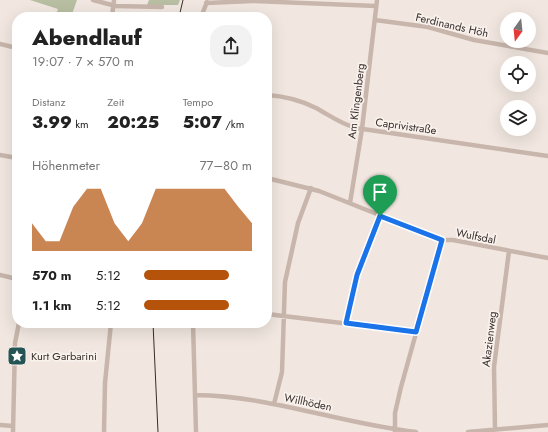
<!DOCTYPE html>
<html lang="de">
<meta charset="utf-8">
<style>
:root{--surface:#fff;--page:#f2f2f2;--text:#222;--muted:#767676;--accent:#b45309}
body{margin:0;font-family:Jost,sans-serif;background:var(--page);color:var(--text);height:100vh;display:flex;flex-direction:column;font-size:15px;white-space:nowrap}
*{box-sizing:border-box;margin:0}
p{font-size:13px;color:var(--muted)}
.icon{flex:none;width:22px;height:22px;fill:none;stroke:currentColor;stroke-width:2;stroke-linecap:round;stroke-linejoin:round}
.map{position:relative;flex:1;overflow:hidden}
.sheet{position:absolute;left:12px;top:12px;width:260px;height:316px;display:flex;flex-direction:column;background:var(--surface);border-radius:16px;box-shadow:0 4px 16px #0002}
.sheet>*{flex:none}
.needle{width:26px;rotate:195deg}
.tools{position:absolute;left:500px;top:12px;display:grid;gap:8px}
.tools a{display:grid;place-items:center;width:36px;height:36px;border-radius:50%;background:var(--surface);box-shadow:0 4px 16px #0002;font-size:20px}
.pin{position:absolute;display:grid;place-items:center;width:34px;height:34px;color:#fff;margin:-41px -17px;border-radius:50% 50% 50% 0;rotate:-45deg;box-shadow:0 0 4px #0007}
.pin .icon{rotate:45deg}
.round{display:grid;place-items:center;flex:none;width:42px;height:42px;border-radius:16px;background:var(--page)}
.headline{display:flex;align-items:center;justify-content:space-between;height:68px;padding:0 20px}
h1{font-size:22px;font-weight:800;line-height:30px}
.stats{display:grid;grid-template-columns:repeat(3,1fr);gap:6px;height:68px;padding:4px 20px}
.stats div{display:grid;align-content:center}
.stats b{font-size:17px;font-weight:800}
.stats small{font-size:11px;font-weight:400}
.stats p{font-size:11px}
.chart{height:112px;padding:8px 20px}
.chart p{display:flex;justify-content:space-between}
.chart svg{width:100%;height:72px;margin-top:4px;fill:var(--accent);opacity:.7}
ul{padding:0 20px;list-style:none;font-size:13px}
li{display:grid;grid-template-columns:64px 48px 1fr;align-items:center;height:30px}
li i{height:10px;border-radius:5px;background:var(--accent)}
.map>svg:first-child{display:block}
.green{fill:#b7bea1}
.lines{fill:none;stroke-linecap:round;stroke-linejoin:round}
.street{stroke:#c8b6ac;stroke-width:4.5}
.tram{stroke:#372d2b;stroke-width:1}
.route-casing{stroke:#fff;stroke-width:8}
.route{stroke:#1a73e8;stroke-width:5}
.labels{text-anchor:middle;stroke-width:3.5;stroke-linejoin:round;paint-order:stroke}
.street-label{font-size:11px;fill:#372d2b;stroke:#f8f1ec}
.poi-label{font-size:11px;fill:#372d2b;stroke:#f8f1ec;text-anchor:start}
</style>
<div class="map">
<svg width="548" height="432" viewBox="0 0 548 432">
<rect width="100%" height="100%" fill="#f1e7e0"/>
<path class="green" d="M30,0H77L71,17H63L56,14L58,9Z
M149,0H180L178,5H147Z"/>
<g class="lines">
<path class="street" d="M93,0L116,6L162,7
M206,3L253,1L376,6
M112,17L114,0
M201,17L207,2
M375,20L428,27L474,40L548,53
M0,44L17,48
M267,95C284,96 300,100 316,108C329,115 341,124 356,128L548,156
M0,155L17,158
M267,178L319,191L442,240H453L548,258
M350,203L362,129L377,0
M0,275L17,279
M267,314L416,332
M193,323L196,432
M346,323L357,275L380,216
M196,395C271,396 342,424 416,432
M274,404L282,372L285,282L298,223L311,188
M0,425L13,426
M495,429L494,367L509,251
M13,432L15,343L19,323
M104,432L105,383L111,323
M395,432V413L401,387L442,240
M468,432L548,425"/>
<path class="tram" d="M179,17L183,0
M153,323L158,432"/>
</g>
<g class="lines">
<defs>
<path id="route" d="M380,216L442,240L416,332L346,323L357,275Z"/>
</defs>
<use href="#route" class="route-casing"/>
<use href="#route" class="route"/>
</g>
<defs>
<symbol id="sight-square" viewBox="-11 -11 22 22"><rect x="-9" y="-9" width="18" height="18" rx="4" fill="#245453" stroke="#f8f1ec"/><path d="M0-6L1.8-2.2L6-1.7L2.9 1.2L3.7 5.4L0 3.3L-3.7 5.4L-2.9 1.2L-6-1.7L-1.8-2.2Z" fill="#fff"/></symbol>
</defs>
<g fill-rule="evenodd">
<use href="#sight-square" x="6" y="345" width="22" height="22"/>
</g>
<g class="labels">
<g class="street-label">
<text transform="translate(452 25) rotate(13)" y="4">Ferdinands Höh</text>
<text transform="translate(356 101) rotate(-83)" y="4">Am Klingenberg</text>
<text transform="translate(406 126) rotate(8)" y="4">Caprivistraße</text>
<text transform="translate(476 236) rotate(11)" y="4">Wulfsdal</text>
<text transform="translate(489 339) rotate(-83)" y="4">Akazienweg</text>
<text transform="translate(308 402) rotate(12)" y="4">Willhöden</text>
</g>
<g class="poi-label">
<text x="31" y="360">Kurt Garbarini</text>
</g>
</g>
</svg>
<div class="tools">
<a><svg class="needle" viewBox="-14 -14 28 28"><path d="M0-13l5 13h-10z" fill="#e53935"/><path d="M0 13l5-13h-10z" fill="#767676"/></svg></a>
<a><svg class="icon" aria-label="locate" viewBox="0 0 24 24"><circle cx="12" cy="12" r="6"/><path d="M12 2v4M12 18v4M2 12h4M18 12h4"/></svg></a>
<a><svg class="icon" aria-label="layers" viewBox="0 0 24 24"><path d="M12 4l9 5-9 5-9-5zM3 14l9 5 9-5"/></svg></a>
</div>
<div class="pin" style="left:380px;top:216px;background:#1e9e55"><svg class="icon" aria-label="arrive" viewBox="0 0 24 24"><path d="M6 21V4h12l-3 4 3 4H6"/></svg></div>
<section class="sheet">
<div class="headline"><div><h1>Abendlauf</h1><p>19:07 · 7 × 570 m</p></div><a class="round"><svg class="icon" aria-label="share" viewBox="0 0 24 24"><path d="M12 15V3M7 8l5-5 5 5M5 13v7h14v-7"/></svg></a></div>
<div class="stats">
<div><p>Distanz</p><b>3.99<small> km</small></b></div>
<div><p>Zeit</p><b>20:25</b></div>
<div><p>Tempo</p><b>5:07<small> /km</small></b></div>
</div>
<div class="chart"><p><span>Höhenmeter</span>77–80 m</p>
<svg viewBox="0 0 160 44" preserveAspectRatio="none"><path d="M0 44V27L10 38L20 38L30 17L40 6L50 6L60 27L70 38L80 27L90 6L100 6L110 6L120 6L130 6L140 6L150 17L160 27V44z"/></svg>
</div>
<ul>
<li><b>570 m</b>5:12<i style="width:79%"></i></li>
<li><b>1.1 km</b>5:12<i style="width:79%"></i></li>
</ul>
</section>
</div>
